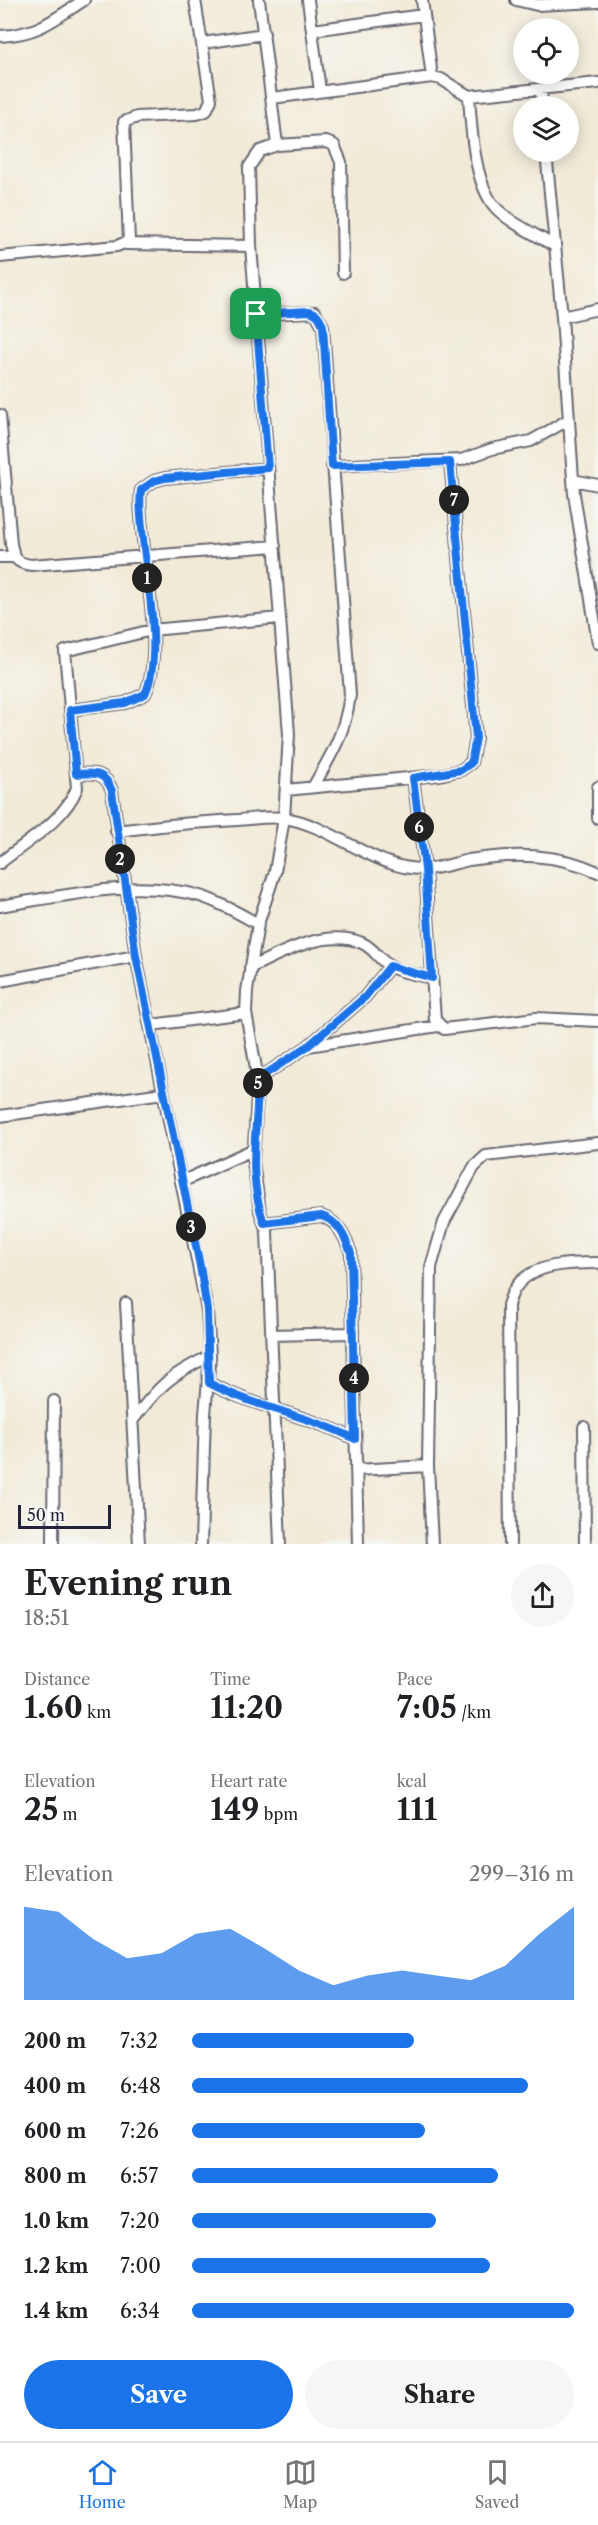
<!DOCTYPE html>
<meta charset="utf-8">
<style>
:root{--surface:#fff;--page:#f6f6f6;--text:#202124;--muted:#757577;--line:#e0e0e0;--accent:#1a73e8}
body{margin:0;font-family:"Libre Caslon Text",serif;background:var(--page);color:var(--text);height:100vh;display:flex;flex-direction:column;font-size:22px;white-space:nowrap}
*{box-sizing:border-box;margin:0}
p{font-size:20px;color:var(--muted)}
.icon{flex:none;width:33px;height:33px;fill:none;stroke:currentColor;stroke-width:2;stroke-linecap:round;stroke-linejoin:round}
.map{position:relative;height:1544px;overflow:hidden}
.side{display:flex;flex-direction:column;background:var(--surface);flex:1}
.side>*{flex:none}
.controls{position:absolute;left:513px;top:18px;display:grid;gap:12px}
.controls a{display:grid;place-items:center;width:66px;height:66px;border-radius:50%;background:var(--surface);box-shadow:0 3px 15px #0003;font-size:30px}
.scale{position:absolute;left:18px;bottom:15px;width:93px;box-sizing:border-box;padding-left:6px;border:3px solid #22223b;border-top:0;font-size:16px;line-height:21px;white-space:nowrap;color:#22223b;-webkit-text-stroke:4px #f6f6f2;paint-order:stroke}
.pin{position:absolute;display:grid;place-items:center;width:51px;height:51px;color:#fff;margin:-26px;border-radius:12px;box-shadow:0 3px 9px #0006}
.km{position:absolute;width:30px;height:30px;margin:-15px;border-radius:50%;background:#222;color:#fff;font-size:16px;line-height:30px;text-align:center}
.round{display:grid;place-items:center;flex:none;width:63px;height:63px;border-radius:32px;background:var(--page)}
.head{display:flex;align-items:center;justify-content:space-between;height:102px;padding:0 24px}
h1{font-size:33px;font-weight:700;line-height:45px}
.metrics{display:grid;grid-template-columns:repeat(3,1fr);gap:9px;height:102px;padding:6px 24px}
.metrics div{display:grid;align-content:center}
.metrics b{font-size:30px;font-weight:700}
.metrics small{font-size:16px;font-weight:400}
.metrics p{font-size:16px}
.chart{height:168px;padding:12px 24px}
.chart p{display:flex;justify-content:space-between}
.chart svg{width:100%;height:108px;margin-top:6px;fill:var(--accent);opacity:.7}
.action{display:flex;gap:12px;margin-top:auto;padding:12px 24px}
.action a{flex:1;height:69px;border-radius:36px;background:var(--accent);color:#fff;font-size:24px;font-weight:700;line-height:69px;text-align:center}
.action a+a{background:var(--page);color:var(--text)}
ul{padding:0 24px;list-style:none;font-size:20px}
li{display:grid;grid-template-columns:96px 72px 1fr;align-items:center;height:45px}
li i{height:15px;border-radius:8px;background:var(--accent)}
.tab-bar{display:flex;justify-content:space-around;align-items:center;height:84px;border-top:2px solid var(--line);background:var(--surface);font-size:16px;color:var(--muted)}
.tab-bar a{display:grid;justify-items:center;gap:3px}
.tab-bar .active{color:var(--accent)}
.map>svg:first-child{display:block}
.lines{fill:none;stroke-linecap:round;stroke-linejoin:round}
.minor-casing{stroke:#6a6872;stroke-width:14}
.minor{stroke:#fff;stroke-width:10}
.route-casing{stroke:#fff;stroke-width:12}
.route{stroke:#1a73e8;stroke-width:8}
</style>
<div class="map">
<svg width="598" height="1544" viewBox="0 0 598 1544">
<rect width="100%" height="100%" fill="#f6f6f2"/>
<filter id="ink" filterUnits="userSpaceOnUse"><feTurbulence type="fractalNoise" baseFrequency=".0167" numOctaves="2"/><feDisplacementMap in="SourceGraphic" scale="12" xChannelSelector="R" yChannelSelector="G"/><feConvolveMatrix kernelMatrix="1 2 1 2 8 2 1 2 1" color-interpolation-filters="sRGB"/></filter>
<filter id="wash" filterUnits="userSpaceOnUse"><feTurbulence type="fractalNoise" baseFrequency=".008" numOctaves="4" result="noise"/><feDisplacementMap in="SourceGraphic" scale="24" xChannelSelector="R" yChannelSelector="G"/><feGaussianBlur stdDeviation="1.35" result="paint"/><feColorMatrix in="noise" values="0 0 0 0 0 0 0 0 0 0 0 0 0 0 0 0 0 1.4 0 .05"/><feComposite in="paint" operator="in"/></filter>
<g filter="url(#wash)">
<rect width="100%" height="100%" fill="#f1ead7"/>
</g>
<g filter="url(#ink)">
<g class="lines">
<defs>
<path id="minor" d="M259,0L277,145L260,151L249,167L251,246L289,734L284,818L275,872L258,924L247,991L246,1013L258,1079L253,1162L260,1211L267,1232L280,1544
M308,0L320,91
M422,0L432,77
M516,0L537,5L598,2
M313,30L423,15
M0,36C39,34 53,20 84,0
M203,43L264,34
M541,89L542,106
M469,96C471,127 474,183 495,207C510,223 535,234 553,245
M272,98L432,77L441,79L469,96L598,83
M277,145L326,142L334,145L341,162L343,273
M546,152L562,317L574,494L598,643
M126,244L251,246
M0,257L117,246L129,241L124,122L137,117L197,114L206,111L211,100L195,0
M256,314L315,312L323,326L350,695C345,733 332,754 313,787
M562,317L598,309
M0,415L11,544C14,558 16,563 31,565L275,546
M332,466L461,460L492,449L531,441L568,420
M573,480L598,485
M0,557H14
M70,710L125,703L145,694C164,654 145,573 142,528C141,515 139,502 141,490L154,481L165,478L268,468
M76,774C94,773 105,771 112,791L136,956L207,1310L210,1356L205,1414L201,1544
M413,778L425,869L435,1020L444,1029L536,1018L598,1021
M598,787V818
M286,790L439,775L461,770L471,763L476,738L450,462
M116,831C157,826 197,822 238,820C253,819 269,816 284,818C333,825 374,870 424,869C439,869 455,863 469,860C514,853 556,853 598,872
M0,863C27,841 64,821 77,788L65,651L152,630L280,618
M0,906C66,896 134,878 200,896C220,902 240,914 258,924
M250,968C282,952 326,928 362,943C374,948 380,961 391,967C403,973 419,975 432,978
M0,981L136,956
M151,1025L246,1013
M308,1046L438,1026
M258,1079L308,1046L365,997L390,966
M0,1116L163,1093
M181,1182L252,1150
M264,1223L321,1216C338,1221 345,1237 351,1253L358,1544
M126,1303L139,1544
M271,1335L351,1333
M209,1383C256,1408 308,1415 355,1439
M133,1420C159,1386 171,1374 210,1356
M584,1427L585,1544
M356,1470L428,1466
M53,1544L54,1401
M432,1544L428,1466L431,1267L444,1222L474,1167L486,1156L598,1143
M510,1544L508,1305C510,1299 512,1292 516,1287C532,1263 573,1263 598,1263"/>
</defs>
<use href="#minor" class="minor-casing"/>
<use href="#minor" class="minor"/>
</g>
</g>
<g class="lines" filter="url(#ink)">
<defs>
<path id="route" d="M309,311C318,313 320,318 323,326L332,466L450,462L476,738L471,763L461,770L413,778L425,869L432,978L390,966L365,997L308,1046L258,1079C258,1132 246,1170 264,1223L321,1216C338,1220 345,1237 351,1253L355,1439C308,1415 256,1408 209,1383L207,1310L200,1266L136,956L112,791C105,771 94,773 76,774L70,710L125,703L145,694C164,654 145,573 142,528C141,515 139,502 141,490L154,481L165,478L268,468L256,314Z"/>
</defs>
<use href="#route" class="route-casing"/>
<use href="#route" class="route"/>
</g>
</svg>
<div class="controls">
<a><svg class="icon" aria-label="locate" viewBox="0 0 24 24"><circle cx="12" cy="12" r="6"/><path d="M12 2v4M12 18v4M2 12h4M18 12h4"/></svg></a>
<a><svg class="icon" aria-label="layers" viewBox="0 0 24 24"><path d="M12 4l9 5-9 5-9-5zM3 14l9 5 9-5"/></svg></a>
</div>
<div class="scale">50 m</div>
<div class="pin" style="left:256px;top:314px;background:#1e9e55"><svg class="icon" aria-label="arrive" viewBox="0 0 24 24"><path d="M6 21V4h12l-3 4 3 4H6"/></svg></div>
<b class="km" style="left:147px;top:578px">1</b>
<b class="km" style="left:120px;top:859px">2</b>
<b class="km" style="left:191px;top:1227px">3</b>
<b class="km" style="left:354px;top:1378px">4</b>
<b class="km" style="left:258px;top:1083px">5</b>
<b class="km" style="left:419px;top:827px">6</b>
<b class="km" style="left:454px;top:500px">7</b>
</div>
<section class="side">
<div class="head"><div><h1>Evening run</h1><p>18:51</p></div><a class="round"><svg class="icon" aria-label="share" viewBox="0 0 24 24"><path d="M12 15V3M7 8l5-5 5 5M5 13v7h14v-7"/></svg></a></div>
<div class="metrics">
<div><p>Distance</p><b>1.60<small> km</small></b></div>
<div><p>Time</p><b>11:20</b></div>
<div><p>Pace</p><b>7:05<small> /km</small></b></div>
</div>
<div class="metrics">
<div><p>Elevation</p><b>25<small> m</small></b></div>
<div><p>Heart rate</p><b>149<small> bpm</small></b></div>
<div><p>kcal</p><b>111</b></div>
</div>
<div class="chart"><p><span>Elevation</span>299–316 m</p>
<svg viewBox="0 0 160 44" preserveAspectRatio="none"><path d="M0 44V6L10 8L20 19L30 27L40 25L50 17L60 15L70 23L80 32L90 38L100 34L110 32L120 34L130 36L140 30L150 17L160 6V44z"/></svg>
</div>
<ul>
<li><b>200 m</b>7:32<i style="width:58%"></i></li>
<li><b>400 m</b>6:48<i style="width:88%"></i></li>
<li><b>600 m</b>7:26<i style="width:61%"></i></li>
<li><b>800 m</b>6:57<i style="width:80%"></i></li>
<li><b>1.0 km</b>7:20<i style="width:64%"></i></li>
<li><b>1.2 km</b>7:00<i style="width:78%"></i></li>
<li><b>1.4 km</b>6:34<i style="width:100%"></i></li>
</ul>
<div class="action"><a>Save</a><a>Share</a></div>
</section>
<nav class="tab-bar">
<a class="active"><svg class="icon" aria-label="home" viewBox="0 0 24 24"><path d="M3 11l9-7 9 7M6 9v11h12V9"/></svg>Home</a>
<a><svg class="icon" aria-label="map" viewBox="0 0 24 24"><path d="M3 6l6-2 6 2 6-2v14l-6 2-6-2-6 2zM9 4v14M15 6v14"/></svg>Map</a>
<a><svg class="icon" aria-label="saved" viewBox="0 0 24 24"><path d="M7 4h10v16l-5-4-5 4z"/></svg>Saved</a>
</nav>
